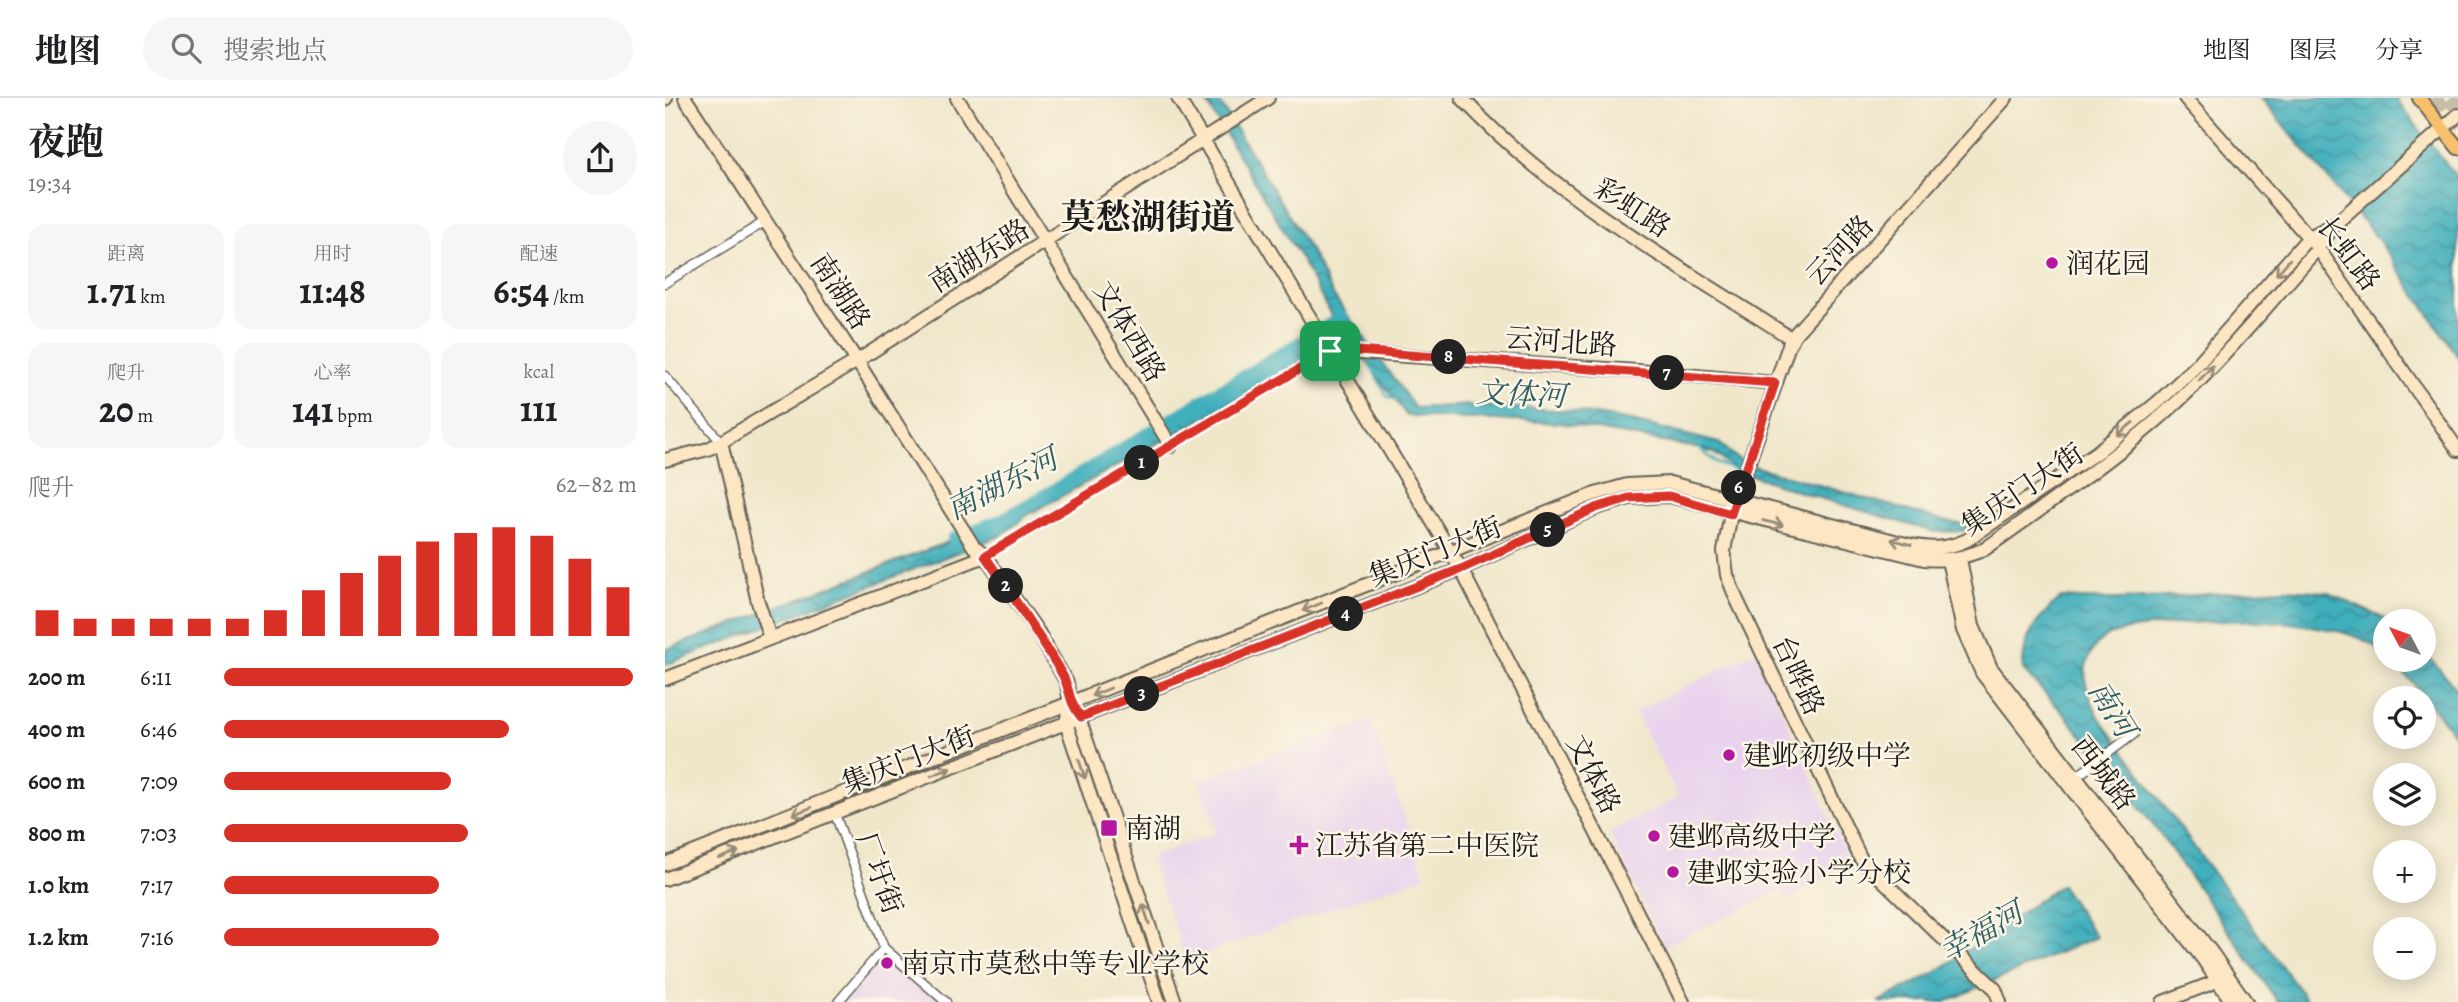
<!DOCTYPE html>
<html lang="zh">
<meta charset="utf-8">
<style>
:root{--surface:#fff;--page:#f6f6f6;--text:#202124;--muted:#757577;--line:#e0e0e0;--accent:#d93025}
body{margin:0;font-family:Alegreya,"Noto Serif SC",serif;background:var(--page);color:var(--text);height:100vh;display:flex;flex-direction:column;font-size:26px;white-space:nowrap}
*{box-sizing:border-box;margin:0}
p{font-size:23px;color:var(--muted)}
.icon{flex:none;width:38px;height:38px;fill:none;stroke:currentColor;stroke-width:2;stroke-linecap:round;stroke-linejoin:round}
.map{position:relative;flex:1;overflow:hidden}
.drawer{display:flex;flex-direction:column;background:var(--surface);width:665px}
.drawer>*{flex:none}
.needle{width:46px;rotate:311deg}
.controls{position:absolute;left:1708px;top:511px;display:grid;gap:14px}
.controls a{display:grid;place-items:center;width:63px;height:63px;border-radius:50%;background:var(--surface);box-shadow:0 4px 18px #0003;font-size:35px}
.pin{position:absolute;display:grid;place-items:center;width:60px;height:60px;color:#fff;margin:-30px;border-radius:14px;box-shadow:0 4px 10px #0006}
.km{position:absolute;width:35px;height:35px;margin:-18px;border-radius:50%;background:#222;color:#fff;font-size:19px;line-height:35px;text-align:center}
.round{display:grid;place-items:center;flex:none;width:74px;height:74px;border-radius:37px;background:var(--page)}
.head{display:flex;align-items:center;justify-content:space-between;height:119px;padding:0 28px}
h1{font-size:38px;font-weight:700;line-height:52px}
.figures{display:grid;grid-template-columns:repeat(3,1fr);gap:10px;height:119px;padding:7px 28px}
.figures div{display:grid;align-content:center;border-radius:18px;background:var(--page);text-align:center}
.figures b{font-size:35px;font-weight:700}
.figures small{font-size:19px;font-weight:400}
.figures p{font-size:19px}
.chart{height:196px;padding:14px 28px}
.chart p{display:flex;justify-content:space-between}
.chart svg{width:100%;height:126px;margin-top:7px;stroke:var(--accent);stroke-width:6}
ul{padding:0 28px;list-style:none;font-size:23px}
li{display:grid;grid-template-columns:112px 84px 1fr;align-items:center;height:52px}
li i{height:18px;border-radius:9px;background:var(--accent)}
header{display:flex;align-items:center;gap:42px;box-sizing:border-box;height:98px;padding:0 35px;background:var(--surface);border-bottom:2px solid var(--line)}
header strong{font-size:33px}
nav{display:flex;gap:38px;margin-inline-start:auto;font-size:24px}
.search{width:490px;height:63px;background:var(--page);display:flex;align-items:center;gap:18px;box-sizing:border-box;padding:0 24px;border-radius:38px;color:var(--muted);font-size:26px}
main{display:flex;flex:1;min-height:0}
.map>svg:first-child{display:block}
.built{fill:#e8d2ee}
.water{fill:url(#water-waves);stroke:#2e666c;stroke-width:2}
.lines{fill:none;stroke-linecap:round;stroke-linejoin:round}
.stream{stroke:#40afbc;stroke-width:2.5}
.river{stroke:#40afbc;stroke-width:14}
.highway-tunnel{stroke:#c6bea8;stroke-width:16;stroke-dasharray:16 8;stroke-linecap:butt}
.street-casing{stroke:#666359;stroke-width:11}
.secondary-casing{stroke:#666359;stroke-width:16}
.primary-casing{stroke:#666359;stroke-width:16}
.street{stroke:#fff;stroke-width:8}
.secondary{stroke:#fce6c4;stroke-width:12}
.primary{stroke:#f7c06c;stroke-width:12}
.oneway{stroke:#978b78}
.route-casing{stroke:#fff;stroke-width:14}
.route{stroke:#d93025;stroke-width:9}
.poi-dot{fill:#b5179e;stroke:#fcf5e5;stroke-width:2.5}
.labels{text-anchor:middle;stroke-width:5;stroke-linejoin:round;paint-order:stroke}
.street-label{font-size:28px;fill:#1c1c1c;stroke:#fcf5e5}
.poi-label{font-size:28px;fill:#1c1c1c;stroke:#fcf5e5;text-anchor:start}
.water-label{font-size:30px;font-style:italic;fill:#2c5e64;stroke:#fcf5e5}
.district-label{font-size:35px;font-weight:bold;fill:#1c1c1c;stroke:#fcf5e5}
</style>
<header>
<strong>地图</strong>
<div class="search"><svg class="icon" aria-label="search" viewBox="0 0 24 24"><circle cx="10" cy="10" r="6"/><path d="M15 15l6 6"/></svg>搜索地点</div>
<nav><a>地图</a><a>图层</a><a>分享</a></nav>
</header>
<main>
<section class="drawer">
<div class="head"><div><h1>夜跑</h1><p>19:34</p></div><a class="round"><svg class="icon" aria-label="share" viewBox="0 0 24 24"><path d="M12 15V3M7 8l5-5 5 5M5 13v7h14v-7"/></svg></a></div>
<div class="figures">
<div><p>距离</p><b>1.71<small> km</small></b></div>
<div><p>用时</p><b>11:48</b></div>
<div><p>配速</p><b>6:54<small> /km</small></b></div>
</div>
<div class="figures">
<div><p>爬升</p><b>20<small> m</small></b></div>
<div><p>心率</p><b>141<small> bpm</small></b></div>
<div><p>kcal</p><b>111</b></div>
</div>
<div class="chart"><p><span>爬升</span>62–82 m</p>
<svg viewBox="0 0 160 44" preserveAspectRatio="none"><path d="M5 44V35M15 44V38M25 44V38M35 44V38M45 44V38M55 44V38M65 44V35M75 44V28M85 44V22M95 44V16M105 44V11M115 44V8M125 44V6M135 44V9M145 44V17M155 44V27"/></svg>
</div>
<ul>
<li><b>200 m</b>6:11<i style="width:99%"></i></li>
<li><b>400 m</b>6:46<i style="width:69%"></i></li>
<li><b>600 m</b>7:09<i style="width:55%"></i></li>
<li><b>800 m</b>7:03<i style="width:59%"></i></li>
<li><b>1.0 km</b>7:17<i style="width:52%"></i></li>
<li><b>1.2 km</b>7:16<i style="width:52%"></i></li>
</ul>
</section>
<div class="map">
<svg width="1793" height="904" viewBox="0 0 1793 904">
<defs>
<pattern id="water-waves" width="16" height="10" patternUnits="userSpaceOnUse" patternTransform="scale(1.75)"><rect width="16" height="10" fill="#40afbc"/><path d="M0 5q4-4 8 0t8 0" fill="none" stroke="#358e98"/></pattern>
</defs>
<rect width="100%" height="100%" fill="#fcf5e5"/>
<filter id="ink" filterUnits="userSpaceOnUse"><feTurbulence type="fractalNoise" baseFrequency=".0143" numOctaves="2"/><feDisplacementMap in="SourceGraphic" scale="14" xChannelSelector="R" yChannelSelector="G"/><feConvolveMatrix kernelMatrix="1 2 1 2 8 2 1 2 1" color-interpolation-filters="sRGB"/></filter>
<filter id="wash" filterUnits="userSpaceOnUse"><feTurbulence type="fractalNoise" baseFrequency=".00686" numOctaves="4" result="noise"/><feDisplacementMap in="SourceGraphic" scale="28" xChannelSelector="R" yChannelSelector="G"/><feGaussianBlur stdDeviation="1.57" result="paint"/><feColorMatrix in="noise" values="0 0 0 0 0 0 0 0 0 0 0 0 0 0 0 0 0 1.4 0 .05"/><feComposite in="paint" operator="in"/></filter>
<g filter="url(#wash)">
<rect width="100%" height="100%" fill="#f0e7cb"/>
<path class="built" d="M1090,554L1186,767L1122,802L1118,792L999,848L944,735L1013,699L970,614Z
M706,622L760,778L521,862L485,759L552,735L534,682Z
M219,850L281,904H173Z"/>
<path class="water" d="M539,0H552L645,152L668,197L750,310L806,307L907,313L967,323L1054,345L1078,365L1279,423L1302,427L1300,433L1269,434L1135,394L1071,372L1049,355L1037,351L895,325L742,318L684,240L364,416L335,438L0,567V552L348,419L671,227L641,170Z
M1596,0H1730L1793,81V259L1713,141Z
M1621,491L1662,494L1724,523H1720V557C1712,548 1695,539 1683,536C1665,530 1618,523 1599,523C1571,522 1454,525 1436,542C1411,567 1420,592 1434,619L1643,904H1613L1496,737L1400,617L1358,572C1357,539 1372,520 1396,500C1471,505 1546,494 1621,491Z
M1759,553L1793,593V642L1753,590L1725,562H1759Z
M1396,787L1431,839L1280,904H1213L1268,876Z"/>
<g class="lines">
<path class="stream" d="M706,269L722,298L731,302
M1034,350L1052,365L1076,374"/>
<path class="river" d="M289,441L335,423L378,399L677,220"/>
</g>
</g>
<g filter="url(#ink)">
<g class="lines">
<path class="highway-tunnel" d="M1768,0L1793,30
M1785,0L1793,10"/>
<defs>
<path id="street" d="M0,185L101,123
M0,278L56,344
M320,458L665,253
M1411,679L1469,636
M170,716L219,850L281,904
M173,904L219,850"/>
<path id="secondary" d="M20,0L192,263L309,449L320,458L373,534L402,585L405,606L401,625L494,904
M292,0L506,348
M513,0L796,471L1018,904
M797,0C892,102 1012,166 1127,241
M1520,0L1653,150L1793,352
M0,1L1,0
M665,253L987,274L1110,285
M56,344L93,504L105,540
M0,362L43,351L56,344L192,263L603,0
M1295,461L1308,528L1326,570L1547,855L1581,904
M1283,462L1298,532L1317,575L1538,861L1567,904
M0,581L320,458
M412,614L510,904
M0,766L927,397L962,387L1005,385L1241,446C1264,451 1280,452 1302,442L1432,354L1492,305L1531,268L1644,139L1670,126L1793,17
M0,781L796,471L931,410L964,400L1004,398L1259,461C1282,463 1298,460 1320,451C1392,399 1468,349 1531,286C1574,243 1613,195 1653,150L1668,129
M1335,904L1330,891L1196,761L1071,500L1062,477L1059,453L1066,416L1124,247L1130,236L1341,0
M1498,904L1560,880"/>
<path id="primary" d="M1754,0L1793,50"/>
</defs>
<use href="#street" class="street-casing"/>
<use href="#secondary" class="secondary-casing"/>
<use href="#primary" class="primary-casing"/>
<use href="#street" class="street"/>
<use href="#secondary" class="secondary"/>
<use href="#primary" class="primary"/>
</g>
<defs><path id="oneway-shaft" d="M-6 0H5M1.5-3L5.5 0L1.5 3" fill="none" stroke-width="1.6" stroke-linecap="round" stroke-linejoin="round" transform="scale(1.75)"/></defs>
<g class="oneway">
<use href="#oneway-shaft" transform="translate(1618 169) rotate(131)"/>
<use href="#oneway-shaft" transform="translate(1541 275) rotate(-48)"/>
<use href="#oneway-shaft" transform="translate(1460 331) rotate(141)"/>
<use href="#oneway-shaft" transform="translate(1108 425) rotate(13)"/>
<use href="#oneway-shaft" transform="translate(1236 444) rotate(-165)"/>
<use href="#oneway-shaft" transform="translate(647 509) rotate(158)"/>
<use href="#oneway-shaft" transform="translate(436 594) rotate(158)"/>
<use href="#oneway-shaft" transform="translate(417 671) rotate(72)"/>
<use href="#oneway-shaft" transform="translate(276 674) rotate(-21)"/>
<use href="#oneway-shaft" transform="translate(137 713) rotate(159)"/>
<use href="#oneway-shaft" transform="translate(64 757) rotate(-21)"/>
<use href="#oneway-shaft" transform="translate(481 816) rotate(-108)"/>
</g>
</g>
<g class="lines" filter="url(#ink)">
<defs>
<path id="route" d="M679,252L1110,285L1066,416L1004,398L964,400L931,410L796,471L416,619C403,604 406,592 397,576C373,535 347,497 320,458L665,253Z"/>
</defs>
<use href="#route" class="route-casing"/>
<use href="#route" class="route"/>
</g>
<g class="poi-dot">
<circle cx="1387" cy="165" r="7"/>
<circle cx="1064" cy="657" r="7"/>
<rect x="435" y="721" width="18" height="18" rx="3.5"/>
<circle cx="989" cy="738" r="7"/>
<path d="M630.5 736.5h7v7h7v7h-7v7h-7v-7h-7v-7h7z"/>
<circle cx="1008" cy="774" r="7"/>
<circle cx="222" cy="865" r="7"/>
</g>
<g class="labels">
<g class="street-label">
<text transform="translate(968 109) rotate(33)" y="10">彩虹路</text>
<text transform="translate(1174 152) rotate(-47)" y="10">云河路</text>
<text transform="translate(1684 155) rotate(53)" y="10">长虹路</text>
<text transform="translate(314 157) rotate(-32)" y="10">南湖东路</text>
<text transform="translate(176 193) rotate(57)" y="10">南湖路</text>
<text transform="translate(465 233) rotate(59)" y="10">文体西路</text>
<text transform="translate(896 243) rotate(4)" y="10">云河北路</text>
<text transform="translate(1357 391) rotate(-34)" y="10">集庆门大街</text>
<text transform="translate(770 453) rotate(-22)" y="10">集庆门大街</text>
<text transform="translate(1134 577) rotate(65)" y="10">台晔路</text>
<text transform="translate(243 661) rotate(-21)" y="10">集庆门大街</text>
<text transform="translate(1439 675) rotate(52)" y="10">西城路</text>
<text transform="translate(929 676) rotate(63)" y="10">文体路</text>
<text transform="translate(215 775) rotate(70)" y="10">厂圩街</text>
</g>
<g class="poi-label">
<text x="1401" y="175">润花园</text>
<text x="1078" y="667">建邺初级中学</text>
<text x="460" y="740">南湖</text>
<text x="1003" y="748">建邺高级中学</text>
<text x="650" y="757">江苏省第二中医院</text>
<text x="1022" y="784">建邺实验小学分校</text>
<text x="236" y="875">南京市莫愁中等专业学校</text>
</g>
<g class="water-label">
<text transform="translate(856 296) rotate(3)" y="10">文体河</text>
<text transform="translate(337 386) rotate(-27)" y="10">南湖东河</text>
<text transform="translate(1447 611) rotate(58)" y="10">南河</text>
<text transform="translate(1316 834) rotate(-29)" y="10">幸福河</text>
</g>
<g class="district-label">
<text x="483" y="131">莫愁湖街道</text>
</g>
</g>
</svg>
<div class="controls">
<a><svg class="needle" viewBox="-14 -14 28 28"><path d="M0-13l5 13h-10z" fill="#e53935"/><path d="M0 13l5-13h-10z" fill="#757577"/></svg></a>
<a><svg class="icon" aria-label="locate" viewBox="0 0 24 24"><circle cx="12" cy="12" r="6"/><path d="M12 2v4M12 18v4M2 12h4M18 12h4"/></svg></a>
<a><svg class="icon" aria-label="layers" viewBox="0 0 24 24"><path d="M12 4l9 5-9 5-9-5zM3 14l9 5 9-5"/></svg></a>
<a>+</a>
<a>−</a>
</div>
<div class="pin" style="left:665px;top:253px;background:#1e9e55"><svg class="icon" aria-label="arrive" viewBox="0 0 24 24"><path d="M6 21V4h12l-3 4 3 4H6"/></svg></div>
<b class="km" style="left:477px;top:365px">1</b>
<b class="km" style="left:341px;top:488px">2</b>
<b class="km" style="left:477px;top:596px">3</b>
<b class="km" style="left:681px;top:516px">4</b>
<b class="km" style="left:883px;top:432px">5</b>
<b class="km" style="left:1074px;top:390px">6</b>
<b class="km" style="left:1002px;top:275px">7</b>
<b class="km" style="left:784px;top:259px">8</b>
</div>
</main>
